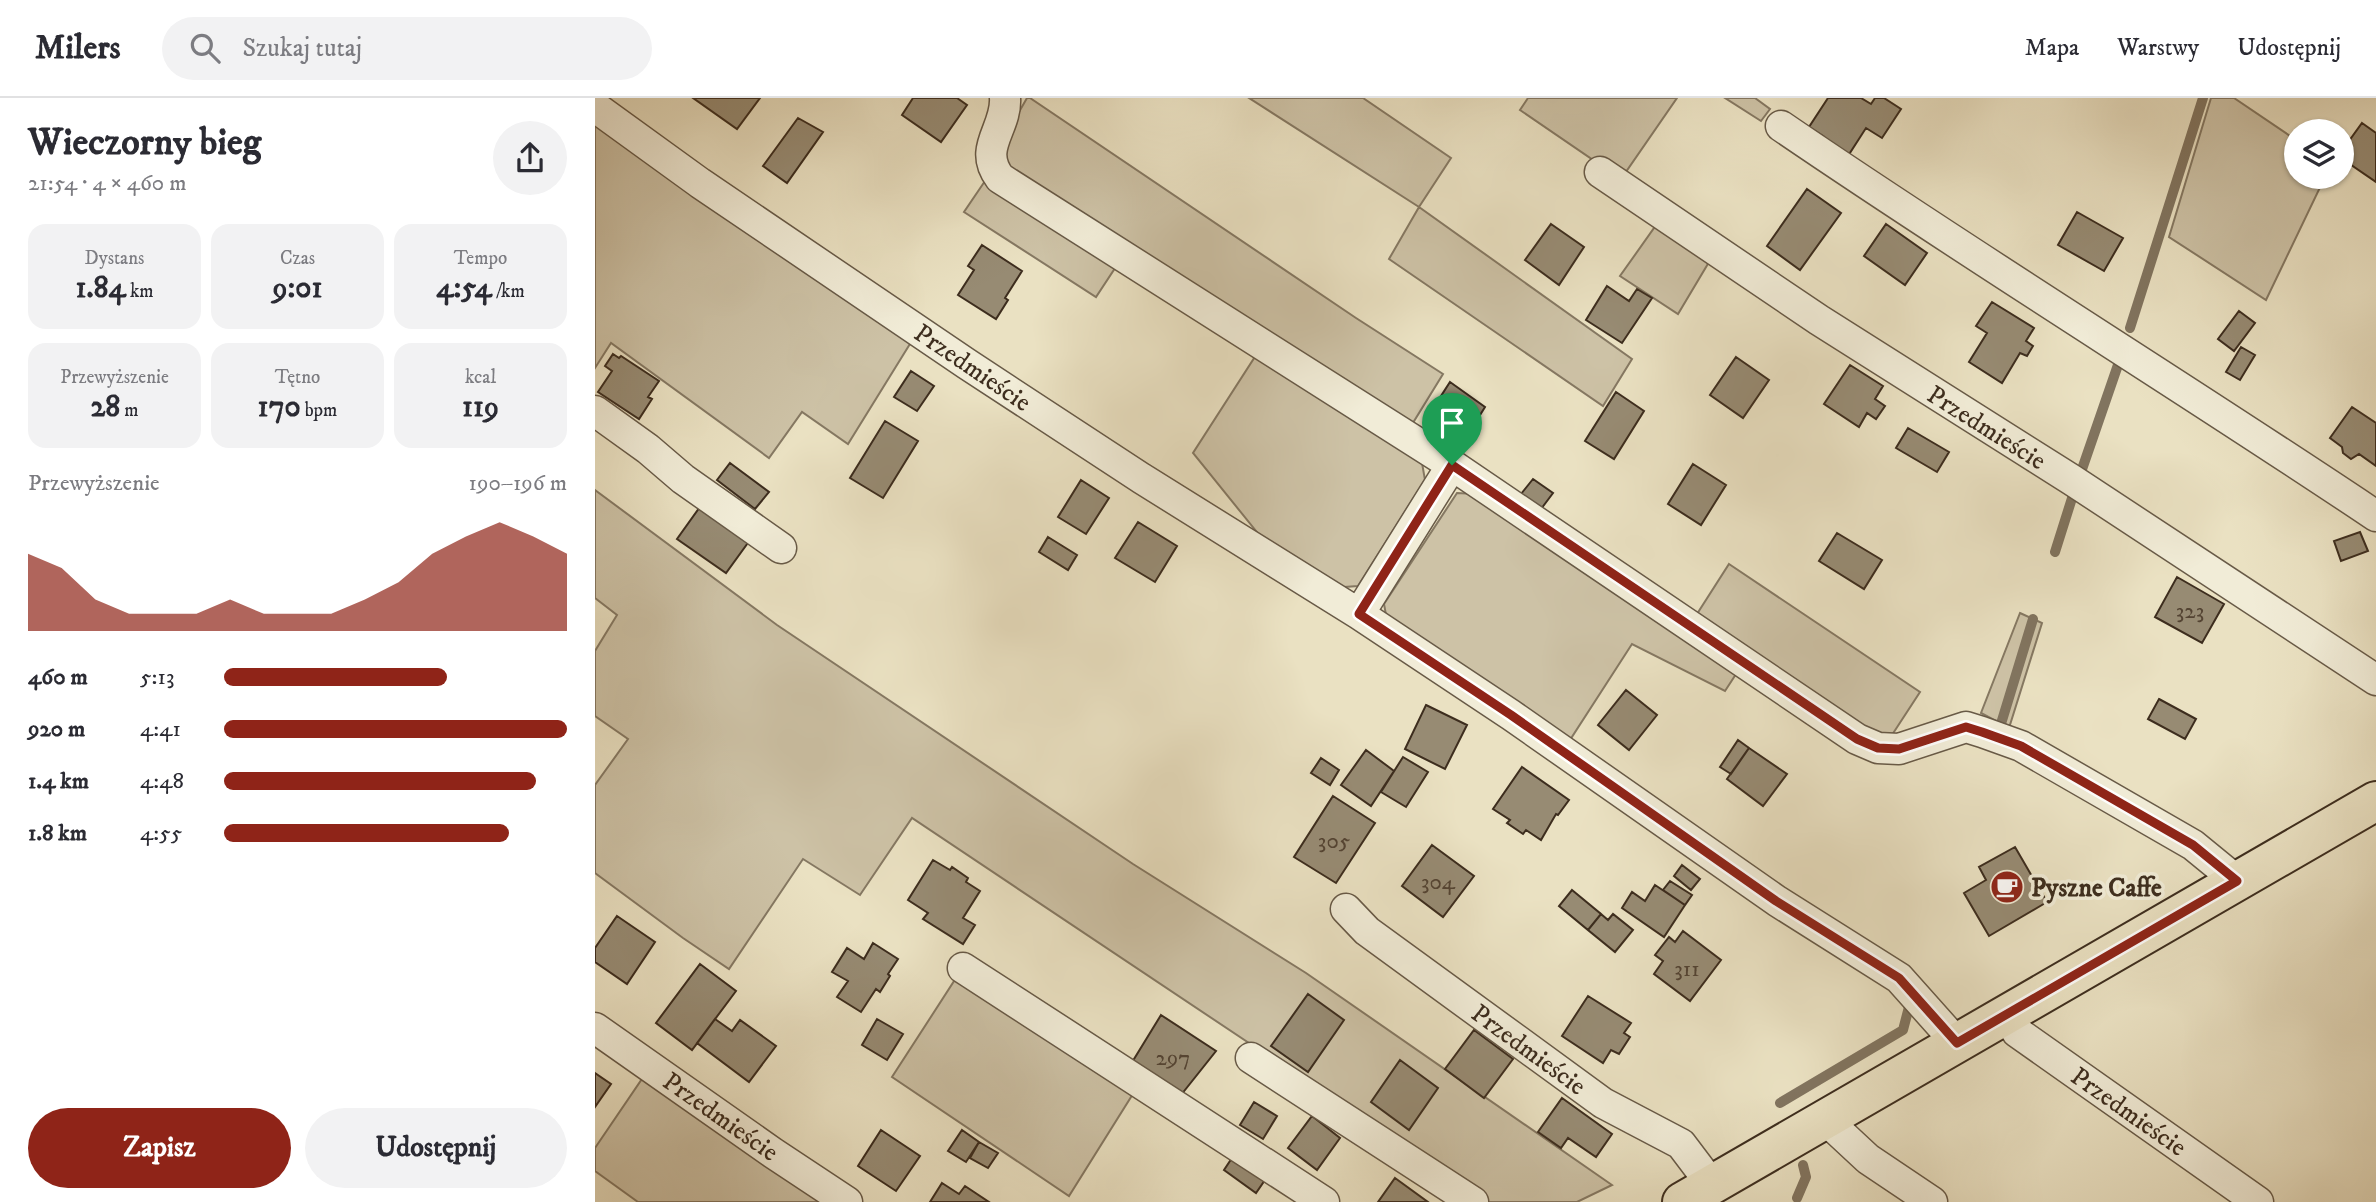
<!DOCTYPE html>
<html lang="pl">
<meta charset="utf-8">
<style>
:root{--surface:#fff;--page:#f2f2f3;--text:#2b2b33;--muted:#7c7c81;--line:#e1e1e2;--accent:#8f2418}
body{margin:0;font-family:"IM FELL DW Pica",serif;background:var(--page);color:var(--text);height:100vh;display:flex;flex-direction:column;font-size:26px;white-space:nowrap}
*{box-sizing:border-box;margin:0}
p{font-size:23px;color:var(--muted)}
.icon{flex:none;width:38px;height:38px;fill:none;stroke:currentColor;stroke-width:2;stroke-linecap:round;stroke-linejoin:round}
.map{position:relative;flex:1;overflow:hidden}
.drawer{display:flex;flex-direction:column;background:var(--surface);width:595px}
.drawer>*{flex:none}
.controls{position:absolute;left:1689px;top:21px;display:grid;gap:14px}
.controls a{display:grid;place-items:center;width:70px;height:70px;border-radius:50%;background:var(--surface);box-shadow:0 2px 5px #0004;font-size:35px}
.pin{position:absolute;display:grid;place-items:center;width:60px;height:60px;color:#fff;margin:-72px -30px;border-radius:50% 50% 50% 0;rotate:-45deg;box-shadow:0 0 7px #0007}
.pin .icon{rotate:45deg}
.round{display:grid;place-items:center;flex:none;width:74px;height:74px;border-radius:37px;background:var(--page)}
.head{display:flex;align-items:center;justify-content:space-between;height:119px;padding:0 28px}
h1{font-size:38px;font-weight:700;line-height:52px}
.stats{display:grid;grid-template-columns:repeat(3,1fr);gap:10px;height:119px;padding:7px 28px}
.stats div{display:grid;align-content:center;border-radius:18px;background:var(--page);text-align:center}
.stats b{font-size:30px;font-weight:700}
.stats small{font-size:19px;font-weight:400}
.stats p{font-size:19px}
.chart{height:196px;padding:14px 28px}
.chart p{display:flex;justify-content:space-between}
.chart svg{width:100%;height:126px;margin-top:7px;fill:var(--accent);opacity:.7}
.cta{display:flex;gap:14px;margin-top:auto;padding:14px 28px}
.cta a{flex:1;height:80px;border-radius:42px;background:var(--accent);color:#fff;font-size:28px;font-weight:700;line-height:80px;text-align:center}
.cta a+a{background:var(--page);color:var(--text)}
ul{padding:0 28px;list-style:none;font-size:23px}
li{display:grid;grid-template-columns:112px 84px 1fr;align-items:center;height:52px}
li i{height:18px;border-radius:9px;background:var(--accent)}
header{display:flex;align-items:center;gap:42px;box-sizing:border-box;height:98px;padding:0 35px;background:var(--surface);border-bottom:2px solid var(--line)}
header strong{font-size:33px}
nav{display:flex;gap:38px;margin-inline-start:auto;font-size:24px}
.search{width:490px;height:63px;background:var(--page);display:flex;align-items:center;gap:18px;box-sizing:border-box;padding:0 24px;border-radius:38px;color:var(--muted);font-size:26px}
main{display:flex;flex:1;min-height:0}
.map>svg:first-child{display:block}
.green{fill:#cdc2a6;stroke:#857862;stroke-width:2}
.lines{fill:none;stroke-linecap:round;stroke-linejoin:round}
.stream{stroke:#81745f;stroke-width:10}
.building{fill:#978b73;stroke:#3d2d1e;stroke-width:2}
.minor-casing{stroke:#685a47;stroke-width:33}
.major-casing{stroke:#3d2d1e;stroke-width:42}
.minor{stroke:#f1ecd7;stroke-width:30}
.major{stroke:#eae1c2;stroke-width:38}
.route-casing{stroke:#fff;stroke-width:14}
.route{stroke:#8f2418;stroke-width:9}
.labels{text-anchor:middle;stroke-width:7;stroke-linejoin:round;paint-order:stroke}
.number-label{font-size:23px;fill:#544433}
.street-label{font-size:26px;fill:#3d2d1e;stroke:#f1ecd7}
.poi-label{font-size:26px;font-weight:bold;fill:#3d2d1e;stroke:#f1ecd7;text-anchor:start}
</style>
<header>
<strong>Milers</strong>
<div class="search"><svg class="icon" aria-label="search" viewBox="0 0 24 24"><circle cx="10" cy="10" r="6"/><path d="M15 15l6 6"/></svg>Szukaj tutaj</div>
<nav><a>Mapa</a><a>Warstwy</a><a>Udostępnij</a></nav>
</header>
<main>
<section class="drawer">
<div class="head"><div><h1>Wieczorny bieg</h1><p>21:54 · 4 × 460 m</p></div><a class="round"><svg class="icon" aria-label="share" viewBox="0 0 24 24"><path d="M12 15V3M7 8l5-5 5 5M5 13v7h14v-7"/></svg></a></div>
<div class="stats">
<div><p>Dystans</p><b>1.84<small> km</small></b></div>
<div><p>Czas</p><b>9:01</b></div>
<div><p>Tempo</p><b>4:54<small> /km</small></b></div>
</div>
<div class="stats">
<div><p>Przewyższenie</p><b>28<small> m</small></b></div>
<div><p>Tętno</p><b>170<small> bpm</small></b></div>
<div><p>kcal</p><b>119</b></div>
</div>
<div class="chart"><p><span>Przewyższenie</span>190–196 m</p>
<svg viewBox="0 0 160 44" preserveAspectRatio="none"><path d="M0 44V17L10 22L20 33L30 38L40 38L50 38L60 33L70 38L80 38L90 38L100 33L110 27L120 17L130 11L140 6L150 11L160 17V44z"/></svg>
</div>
<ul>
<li><b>460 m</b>5:13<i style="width:65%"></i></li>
<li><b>920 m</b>4:41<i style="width:100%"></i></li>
<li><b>1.4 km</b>4:48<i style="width:91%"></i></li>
<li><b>1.8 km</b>4:55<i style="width:83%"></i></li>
</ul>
<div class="cta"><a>Zapisz</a><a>Udostępnij</a></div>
</section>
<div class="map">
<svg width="1781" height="1104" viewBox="0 0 1781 1104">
<rect width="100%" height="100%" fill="#eae1c2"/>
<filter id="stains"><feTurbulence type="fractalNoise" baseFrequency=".00286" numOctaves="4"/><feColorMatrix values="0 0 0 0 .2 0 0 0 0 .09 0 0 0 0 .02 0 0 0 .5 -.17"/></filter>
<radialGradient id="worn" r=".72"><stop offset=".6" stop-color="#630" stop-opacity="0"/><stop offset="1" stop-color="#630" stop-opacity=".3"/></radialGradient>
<path class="green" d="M432,0H435L761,220L848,276L816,328L408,66V42Z
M654,0H768L856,60L824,109L1037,261L1008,308L794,161L824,109Z
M933,0H1082L1026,81L925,12Z
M1130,0H1160L1175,11L1166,23Z
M1616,0H1639L1701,42V79H1730L1671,202L1574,139Z
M0,19L318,241L253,346L207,314L174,360L16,245L0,270Z
M392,80L526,161L501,199L369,114Z
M1064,123L1117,159L1083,216L1025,178Z
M665,251L826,359L830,382L763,488L735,490L678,454L598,355Z
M0,392L182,527L538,766L711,875L1017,1087L982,1104H892L317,720L265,797L208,761L134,871L88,840L0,775V687L33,641L0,618V553L22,517L0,500Z
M862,395L880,396L1143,573L1130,593L1037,546L973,645L793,528L789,506Z
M1134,466L1325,594L1295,640L1278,639L1102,516Z
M1425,515L1447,525L1414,630L1386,615Z
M363,877L541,991L474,1098L297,979Z
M49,978L237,1104H43L0,1073V1050Z"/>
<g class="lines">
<path class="stream" d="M1535,230L1608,0
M1485,377L1524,264
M1460,454L1478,397
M1405,629L1438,521
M1185,1005L1308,932L1314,909
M1202,1100L1211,1079L1208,1067"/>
</g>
<path class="building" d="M98,0H165L142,31Z
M318,0H362L372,7L346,44L307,17Z
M1233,0H1266L1276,6L1280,0H1289L1306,11L1287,40L1271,30L1251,61L1225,43L1228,38L1214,29Z
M203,20L228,34L192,85L168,68Z
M1767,25L1781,35V84L1746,60V54Z
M1212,91L1246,115L1205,172L1172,148Z
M1482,114L1528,140L1509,173L1463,147Z
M956,126L989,149L964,187L930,162Z
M1291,126L1332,155L1310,187L1269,158Z
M387,147L427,173L410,200L413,202L401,221L363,197L379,172L373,168Z
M1012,188L1034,203L1042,191L1057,200L1027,245L991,222Z
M1397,204L1439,230L1431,243L1438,248L1432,258L1425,255L1407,285L1374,264L1392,235L1381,228Z
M1644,213L1660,225L1639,253L1623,241Z
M1646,249L1660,257L1645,282L1631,274Z
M18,256L24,260L26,258L64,283L53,299L57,301L44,321L3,294L17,273L10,268Z
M1141,259L1174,282L1148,320L1115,297Z
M1255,267L1288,288L1280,301L1290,308L1281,321L1272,315L1264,329L1229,306Z
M316,273L339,288L322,313L299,299Z
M855,284L890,309L867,346L830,323Z
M1021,294L1049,313L1019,361L990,343Z
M1757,309L1781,325V368L1764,356L1756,361L1748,355L1747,349L1735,340Z
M290,323L323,343L288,400L255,380Z
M1313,330L1354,354L1342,374L1301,350Z
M135,365L174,394L160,411L122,382Z
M1098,366L1131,387L1106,427L1073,406Z
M938,381L958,395L946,411L926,396Z
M486,382L514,400L491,436L463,419Z
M107,406L155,442L131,475L82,441Z
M543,424L582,448L560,484L520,460Z
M1765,434L1773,453L1746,463L1739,443Z
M1242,435L1287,462L1269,491L1224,463Z
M453,439L482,457L473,472L444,454Z
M1582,479L1629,506L1607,545L1560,519Z
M1031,592L1062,617L1034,652L1003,627Z
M1564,601L1601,621L1590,641L1553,621Z
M831,607L872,627L850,671L810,651Z
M1143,642L1154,650L1136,676L1125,669Z
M1154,650L1192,676L1168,708L1132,681Z
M771,652L799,673L776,708L746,687Z
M808,659L833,674L811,709L786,694Z
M726,660L744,672L735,687L716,675Z
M927,669L974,702L963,717L961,716L946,742L931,732L928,736L912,725L915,722L898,711Z
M738,698L780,725L741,785L699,759Z
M837,747L879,778L848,819L807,788Z
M1420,749L1452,804L1394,838L1369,795L1391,782L1384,769Z
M338,762L355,772L357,769L373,780L371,784L385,793L368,820L380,827L368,846L328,821L333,815L313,802Z
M1087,767L1105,781L1096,792L1079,778Z
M1075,783L1097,797L1090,807L1068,792Z
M1060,787L1090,807L1069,839L1027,810L1037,794L1050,803Z
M977,792L1006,816L993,832L964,808Z
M1006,816L1013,822L1018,816L1038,832L1020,854L993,832Z
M22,818L60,844L32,886L0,864V850Z
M1088,833L1126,862L1095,903L1059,876L1068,863L1060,857L1074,839L1080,844Z
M278,845L303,861L293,876L295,878L285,894L281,891L266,914L242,899L253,883L237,874L252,850L269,861Z
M105,866L141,893L97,952L61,925Z
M713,896L749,922L713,974L676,948Z
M993,898L1036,925L1029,935L1035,939L1024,956L1016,952L1008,965L967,938Z
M566,917L621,953L586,997L536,966Z
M120,921L137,933L145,922L181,948L154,984L102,945Z
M282,921L308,936L292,962L267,947Z
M879,932L918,961L889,1000L850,971Z
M805,962L843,990L814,1032L776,1004Z
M0,975L16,986L0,1009Z
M967,1000L1017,1036L1001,1059L973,1040L966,1050L943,1034Z
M659,1004L682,1018L668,1041L645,1027Z
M717,1018L745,1040L722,1072L693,1050Z
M286,1032L325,1058L301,1093L263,1068Z
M367,1032L384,1044L371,1064L353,1053Z
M384,1044L403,1055L393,1070L375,1060Z
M639,1057L672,1079L661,1095L629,1072Z
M800,1080L833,1104H783Z
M347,1085L364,1096L370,1088L394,1104H335Z"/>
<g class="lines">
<defs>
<path id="minor" d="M410,0C412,31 382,50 405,80L857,367L1262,641L1283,650L1304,651L1371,629L1387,634L1426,648L1598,747L1642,783
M0,9L105,85L372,266L546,380L764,516L916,617L1182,803L1304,880L1362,945
M1186,28C1382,162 1584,286 1781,418
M1005,74L1224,222L1477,382L1781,582
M0,313L53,351L88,381L186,450
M764,516L857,367
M751,811L772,833L1008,1005L1086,1046L1117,1087
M368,870L729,1104
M1413,916L1422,934L1663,1104
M0,930L178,1055L252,1104
M656,960L878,1104
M1230,1021L1273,1061L1337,1104"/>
<path id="major" d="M1087,1104L1781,703"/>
</defs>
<use href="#minor" class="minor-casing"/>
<use href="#major" class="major-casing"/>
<use href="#minor" class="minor"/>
<use href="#major" class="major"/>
</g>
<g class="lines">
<defs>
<path id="route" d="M857,367L1262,641L1283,650L1304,651L1371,629L1387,634L1426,648L1598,747L1642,783L1362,945L1304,880L1181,803L916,617L764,516Z"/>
</defs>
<use href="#route" class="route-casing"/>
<use href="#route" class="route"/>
</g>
<defs>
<symbol id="cafe-disc" viewBox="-11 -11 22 22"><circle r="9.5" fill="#8f2418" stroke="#f1ecd7"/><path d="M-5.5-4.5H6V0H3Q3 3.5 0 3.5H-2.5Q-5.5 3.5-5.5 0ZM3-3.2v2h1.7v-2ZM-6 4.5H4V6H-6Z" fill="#fff"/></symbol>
</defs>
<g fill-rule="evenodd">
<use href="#cafe-disc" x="1393" y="770" width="38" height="38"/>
</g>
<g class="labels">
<g class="number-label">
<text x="1595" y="520">323</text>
<text x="739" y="750">305</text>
<text x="843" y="791">304</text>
<text x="1092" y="878">311</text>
<text x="578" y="967">297</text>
</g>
<g class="street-label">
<text transform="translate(378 269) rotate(34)" y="9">Przedmieście</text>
<text transform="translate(1392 329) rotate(32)" y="9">Przedmieście</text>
<text transform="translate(934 951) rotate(36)" y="9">Przedmieście</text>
<text transform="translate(1534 1013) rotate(35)" y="9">Przedmieście</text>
<text transform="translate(126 1018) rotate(35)" y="9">Przedmieście</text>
</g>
<g class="poi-label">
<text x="1436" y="798">Pyszne Caffe</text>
</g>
</g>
<rect width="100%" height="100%" filter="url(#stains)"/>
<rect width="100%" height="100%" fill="url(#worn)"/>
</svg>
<div class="controls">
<a><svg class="icon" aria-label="layers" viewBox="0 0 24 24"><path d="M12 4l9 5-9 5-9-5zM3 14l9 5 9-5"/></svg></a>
</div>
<div class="pin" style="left:857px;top:367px;background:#1e9e55"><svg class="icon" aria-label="arrive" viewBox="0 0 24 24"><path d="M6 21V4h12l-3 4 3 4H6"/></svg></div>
</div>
</main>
